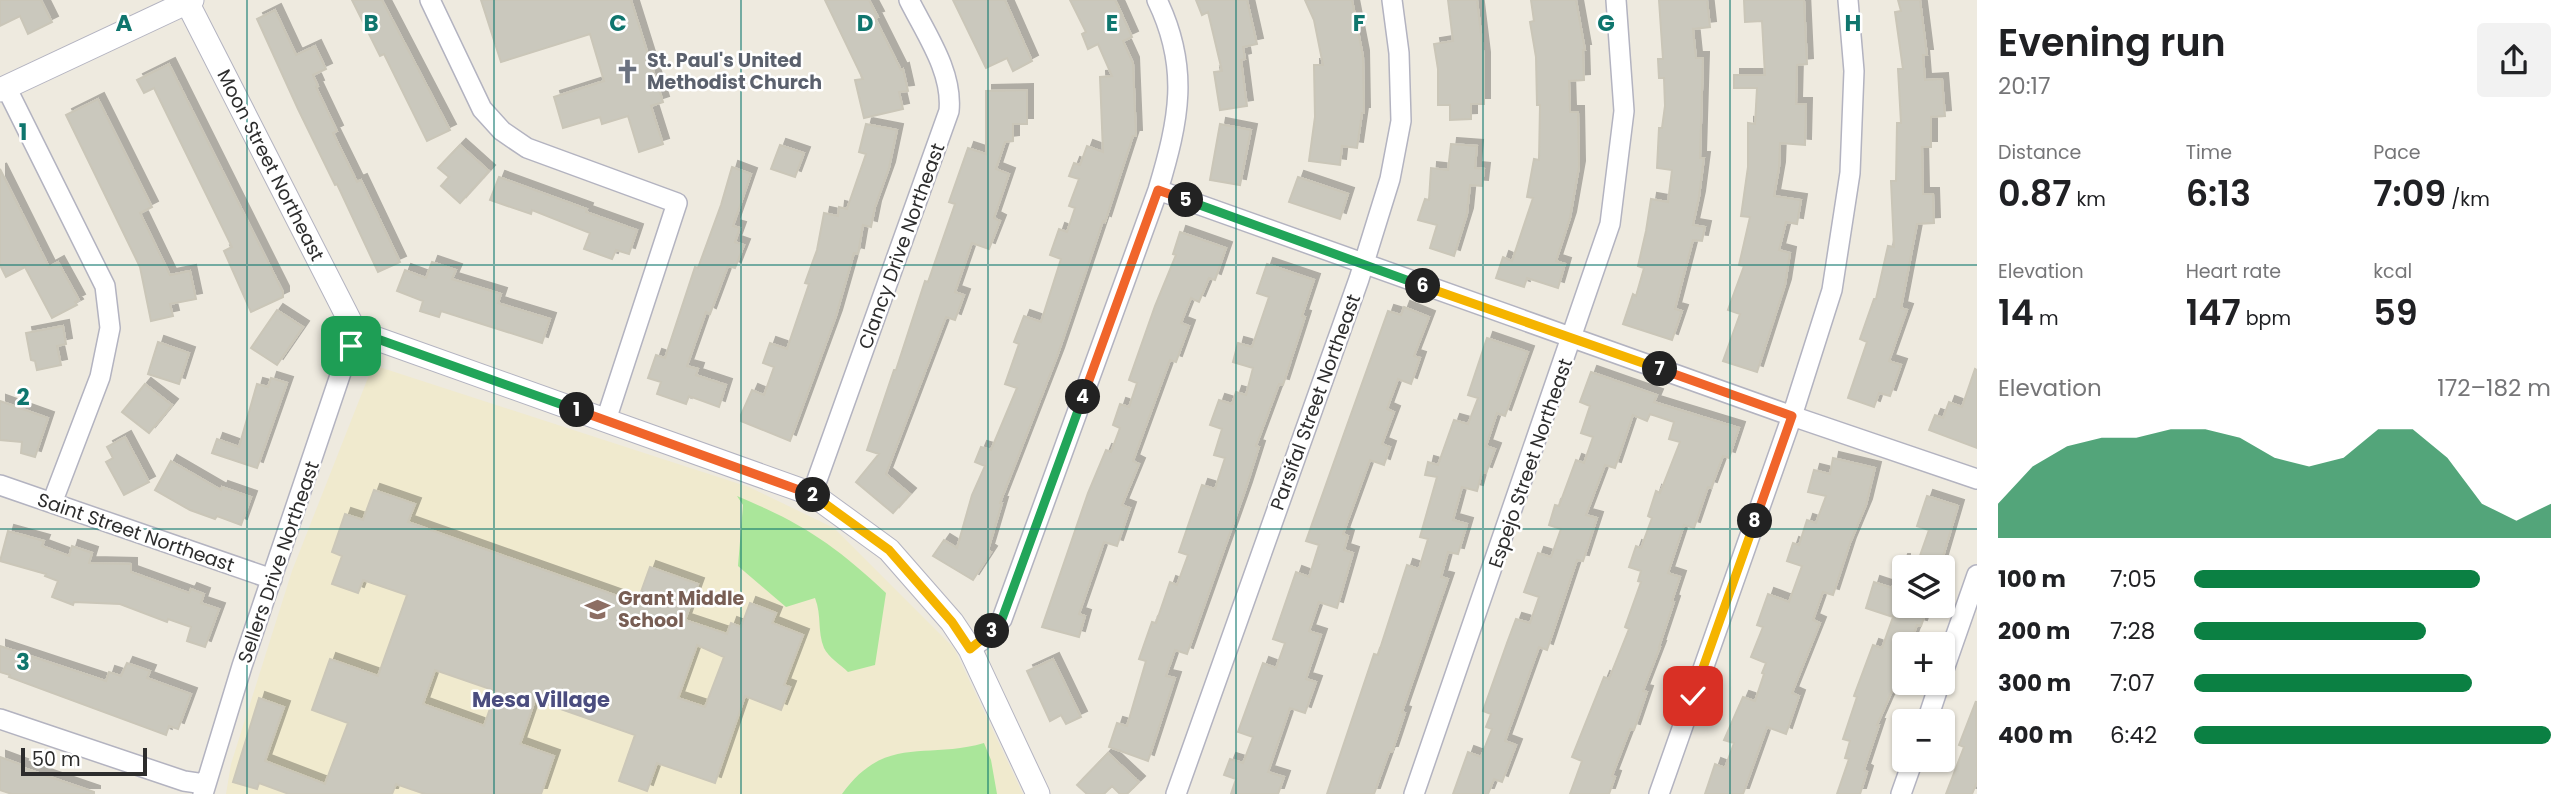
<!DOCTYPE html>
<meta charset="utf-8">
<style>
:root{--surface:#fff;--page:#f2f2f2;--text:#202124;--muted:#757577;--accent:#0b8043}
body{margin:0;font-family:Poppins,sans-serif;background:var(--page);color:var(--text);height:100vh;display:flex;flex-direction:column;font-size:26px;white-space:nowrap}
*{box-sizing:border-box;margin:0}
p{font-size:23px;color:var(--muted)}
.icon{flex:none;width:38px;height:38px;fill:none;stroke:currentColor;stroke-width:2;stroke-linecap:round;stroke-linejoin:round}
.map{position:relative;flex:1;overflow:hidden}
.details{display:flex;flex-direction:column;background:var(--surface);width:595px}
.details>*{flex:none}
.controls{position:absolute;left:1892px;top:555px;display:grid;gap:14px}
.controls a{display:grid;place-items:center;width:63px;height:63px;border-radius:7px;background:var(--surface);box-shadow:0 2px 5px #0004;font-size:35px}
.scale{position:absolute;left:21px;bottom:18px;width:126px;box-sizing:border-box;padding-left:7px;border:4px solid #2d2d2d;border-top:0;font-size:19px;line-height:24px;white-space:nowrap;color:#2d2d2d;-webkit-text-stroke:5px #fff;paint-order:stroke}
.pin{position:absolute;display:grid;place-items:center;width:60px;height:60px;color:#fff;margin:-30px;border-radius:14px;box-shadow:0 4px 10px #0006}
.km{position:absolute;width:35px;height:35px;margin:-18px;border-radius:50%;background:#222;color:#fff;font-size:19px;line-height:35px;text-align:center}
.round{display:grid;place-items:center;flex:none;width:74px;height:74px;border-radius:7px;background:var(--page)}
.head{display:flex;align-items:center;justify-content:space-between;height:119px;padding:0 21px}
h1{font-size:38px;font-weight:600;line-height:52px}
.stats{display:grid;grid-template-columns:repeat(3,1fr);gap:10px;height:119px;padding:7px 21px}
.stats div{display:grid;align-content:center}
.stats b{font-size:35px;font-weight:600}
.stats small{font-size:19px;font-weight:400}
.stats p{font-size:19px}
.chart{height:196px;padding:14px 21px}
.chart p{display:flex;justify-content:space-between}
.chart svg{width:100%;height:126px;margin-top:7px;fill:var(--accent);opacity:.7}
ul{padding:0 21px;list-style:none;font-size:23px}
li{display:grid;grid-template-columns:112px 84px 1fr;align-items:center;height:52px}
li i{height:18px;border-radius:9px;background:var(--accent)}
main{display:flex;flex:1;min-height:0}
.map>svg:first-child{display:block}
.education{fill:#f0eace}
.green{fill:#aae69a}
.building{fill:#cac8bd;stroke:#cac6b8;stroke-width:2;fill-rule:evenodd;filter:url(#shadow)}
.lines{fill:none;stroke-linecap:round;stroke-linejoin:round}
.minor-casing{stroke:#b3b3c0;stroke-width:22}
.tertiary-casing{stroke:#b3b3c0;stroke-width:25}
.minor{stroke:#fff;stroke-width:19}
.tertiary{stroke:#fff;stroke-width:23}
.split-1-casing{stroke:#fff;stroke-width:14}
.split-2-casing{stroke:#fff;stroke-width:14}
.split-3-casing{stroke:#fff;stroke-width:14}
.split-4-casing{stroke:#fff;stroke-width:14}
.split-5-casing{stroke:#fff;stroke-width:14}
.split-6-casing{stroke:#fff;stroke-width:14}
.split-7-casing{stroke:#fff;stroke-width:14}
.split-8-casing{stroke:#fff;stroke-width:14}
.split-9-casing{stroke:#fff;stroke-width:14}
.split-1{stroke:#22a559;stroke-width:9}
.split-2{stroke:#f0652b;stroke-width:9}
.split-3{stroke:#f5b400;stroke-width:9}
.split-4{stroke:#22a559;stroke-width:9}
.split-5{stroke:#f0652b;stroke-width:9}
.split-6{stroke:#22a559;stroke-width:9}
.split-7{stroke:#f5b400;stroke-width:9}
.split-8{stroke:#f0652b;stroke-width:9}
.split-9{stroke:#f5b400;stroke-width:9}
.grid{fill:none;stroke:#0f766e;stroke-width:2;stroke-opacity:0.55}
.labels{text-anchor:middle;stroke-width:5;stroke-linejoin:round;paint-order:stroke}
.worship-label{font-size:19px;font-weight:bold;fill:#5b616d;stroke:#fff;text-anchor:start}
.street-label{font-size:19px;fill:#2d2d2d;stroke:#fff}
.education-label{font-size:19px;font-weight:bold;fill:#785e54;stroke:#fff;text-anchor:start}
.neighbourhood-label{font-size:21px;font-weight:bold;fill:#4b4d7f;stroke:#fff}
.grid-label{font-size:23px;text-anchor:middle;font-weight:bold;fill:#0f766e;stroke:#fff;stroke-width:5;stroke-linejoin:round;paint-order:stroke}
</style>
<main>
<div class="map">
<svg width="1977" height="794" viewBox="0 0 1977 794">
<defs>
<filter id="shadow"><feDropShadow dx="6" dy="-6" stdDeviation="0" flood-color="#0004"/></filter>
</defs>
<rect width="100%" height="100%" fill="#eeeadf"/>
<path class="education" d="M373,365L749,487L834,528L954,648L1023,794H226L231,764L292,571Z"/>
<path class="green" d="M737,496C802,523 835,545 886,593L875,665L848,672C841,665 828,657 824,648C817,631 822,616 815,598L786,607L738,566L743,505Z
M984,743L991,760L997,794H842C885,734 926,760 984,743Z"/>
<path class="building" d="M0,0H41L52,22L28,34L20,16L0,26Z
M352,0H382L450,130L427,141L384,54L380,56Z
M481,0H631L663,102L651,106L663,144L639,152L628,116L602,124L600,117L563,128L554,97L604,81L590,34L501,62Z
M825,0H869L878,17L875,18L901,70L903,69L908,91L899,92L903,109L864,118L855,80L863,79Z
M953,0H1005L1032,61L1013,71L1007,58L986,68Z
M1070,0H1115L1119,8L1132,37L1123,41L1133,63L1136,136H1133L1105,222L1103,221L1058,354L1000,503H1002L988,550L991,552L973,580L933,556L944,540L957,548L972,495L985,466L975,462L981,447L991,450L1017,388L1005,384L1019,344L1014,342L1024,316L1041,322L1061,259L1050,255L1059,229L1067,232L1075,208L1069,206L1079,179L1069,176L1074,163L1080,165L1087,146L1103,152L1100,77L1112,76L1098,44L1088,49L1082,34L1086,32Z
M1196,0H1247L1257,44L1243,47L1245,59L1241,60L1247,106L1220,110L1214,72L1222,71L1208,12L1202,15Z
M1305,0H1352L1363,56L1364,113H1362L1357,148L1342,146L1340,165L1309,161L1315,117L1314,65H1323L1314,20Z
M1448,0H1477L1484,58V104H1471V119L1450,120V105H1438V69L1434,44L1453,41Z
M1531,0H1576L1585,50H1583L1584,80L1569,81L1570,112H1578L1579,167L1570,218L1556,261L1565,264L1558,288L1527,278L1524,287L1496,278L1503,257L1512,261L1533,198L1527,197L1534,159L1539,160L1540,105H1537L1536,57L1530,22L1534,21Z
M1659,0H1707L1710,27L1693,29L1696,58H1703L1700,158H1704L1699,197L1693,225L1705,227L1702,241L1693,240L1675,309L1682,311L1672,340L1623,324L1633,294L1636,296L1644,268L1638,266L1646,231L1651,199L1668,202L1672,170L1657,168L1659,128H1662L1665,106L1664,78H1659L1658,59H1663Z
M1744,0H1804L1807,64L1797,65L1796,104H1806L1805,145L1780,143L1779,168L1774,196L1801,200L1797,224L1786,222L1779,250L1790,253L1785,285L1757,372L1723,361L1740,314L1728,310L1744,266L1739,265L1750,217L1741,216L1748,167V123L1755,124L1757,88H1734V75H1765L1762,21L1745,22Z
M1898,0H1920L1927,55H1923L1925,80L1942,79L1945,116L1931,117V147H1922L1923,194H1933L1934,223L1917,224L1901,308L1907,310L1889,361L1901,365L1890,396L1879,393L1874,407L1848,398L1867,342L1860,339L1874,299H1876L1888,246L1894,247L1891,181H1896L1897,123H1901L1898,69H1903L1895,12L1901,11Z
M275,10L296,55L315,46L326,69L313,75L318,86L316,87L337,131L333,133L357,182L361,180L400,262L378,272L337,184L335,185L298,109L257,19Z
M169,64L283,292V297L251,312L224,251L232,247L154,88L144,93L137,80Z
M1027,90V124H1013V141L1005,142L996,169L1009,174L994,218L1000,221L989,249L972,243L955,292L964,295L955,320L946,317L886,474L910,494L893,513L856,482L879,454L867,450L894,370H896L925,281L928,282L955,204L949,202L968,148L986,154V91Z
M98,99L152,207L140,213L170,275L190,271L196,299L170,304L173,316L151,321L140,267L66,115Z
M866,124L897,130L889,168L875,207L871,227L863,225L858,254L854,253L836,316L790,441L741,421V415L752,390L764,395L774,367L763,363L770,343L787,349L809,284L805,283L817,250L824,213L838,216L839,207L847,209L866,154L859,152Z
M1220,124L1251,130L1240,185L1210,180Z
M1451,144L1477,146L1475,168L1484,169L1482,186L1470,185L1467,214L1454,256L1430,248L1437,225L1418,220L1425,199L1429,200L1431,168L1448,170Z
M460,145L489,171L460,203L441,186L449,177L438,168Z
M780,145L804,153L795,177L771,169Z
M732,167L751,174L733,226L740,228L735,242L744,245L735,268L728,266L710,314L706,312L687,366L698,369L696,375L726,385L719,407L689,396L686,404L657,394L661,382L648,378L656,355L665,358L695,267L698,268L721,205Z
M0,169L49,267L58,262L79,300L75,302L77,305L52,318L25,267L6,277L0,265Z
M499,177L587,209L586,212L637,230L629,254L616,250L612,259L584,249L590,233L532,210L531,214L490,200Z
M1298,177L1348,194L1340,219L1289,202Z
M1180,232L1226,248L1215,280L1209,278L1199,302L1191,298L1181,323L1189,326L1176,362L1170,360L1133,461L1139,464L1122,505L1130,508L1117,546L1104,542L1079,614L1085,616L1079,637L1042,627L1088,493L1106,450L1111,452L1120,428L1113,425L1120,404L1129,407L1137,383L1129,380L1155,306L1176,255L1173,254Z
M432,262L456,270L452,279L501,294L498,303L550,319L542,343L441,311L439,317L420,311L423,301L397,291L405,270L426,278Z
M1267,264L1314,280L1302,316L1305,317L1283,385L1279,384L1256,446L1259,447L1246,488L1187,654L1175,650L1166,676L1175,678L1148,761L1109,747L1117,723L1127,726L1146,661L1139,659L1152,622L1156,623L1170,582L1177,585L1188,555L1179,552L1202,485L1215,489L1225,458L1214,455L1222,429L1210,425L1219,400L1232,404L1236,392L1246,395L1253,368L1233,362L1238,343L1252,347L1269,297L1257,293Z
M1404,307L1429,317L1414,356L1420,358L1411,384L1398,379L1387,409L1394,412L1382,444L1390,447L1384,465L1370,460L1343,534L1348,536L1344,550L1353,553L1337,608L1319,602L1309,631L1321,635L1306,679L1316,682L1305,713L1290,708L1268,772L1284,777L1278,794H1231L1236,779L1224,775L1230,759L1243,763L1253,737L1238,732L1263,663L1276,668L1285,643L1273,639L1296,572L1309,577L1319,545L1306,541L1345,431L1388,311L1401,315Z
M277,310L303,327L277,365L251,348Z
M63,326L66,344L57,346L61,365L37,370L35,361L31,360L26,333Z
M1487,338L1528,352L1505,416L1497,413L1486,446L1495,449L1486,473L1482,472L1477,491L1462,487L1453,520L1467,524L1458,554L1448,552L1441,577L1448,579L1402,712L1405,713L1392,752H1389L1374,794H1327L1374,654L1378,655L1407,565L1419,569L1428,539L1420,537L1437,477L1425,475L1428,462L1438,465L1454,420L1468,424L1478,398L1468,395Z
M158,342L189,353L179,384L148,374Z
M1975,369L1977,370V448L1929,430L1935,415L1943,418L1949,402L1962,407Z
M1591,372L1657,395L1654,402L1739,428L1729,458L1723,456L1711,488L1708,487L1694,528L1684,525L1668,573L1680,577L1672,601L1674,602L1659,647H1660L1643,691L1647,692L1634,730L1630,729L1612,776L1615,777L1609,794H1570L1582,761L1572,757L1604,677L1609,679L1629,629L1625,627L1641,582L1638,581L1641,571L1629,567L1636,546L1641,548L1652,518L1648,516L1656,491L1660,493L1680,442L1669,439L1674,422L1650,414L1647,421L1633,415L1615,468L1605,465L1586,515L1597,518L1583,561L1577,560L1547,650L1539,647L1505,741L1516,745L1502,782L1494,779L1488,794H1453L1468,752L1481,757L1492,729L1486,727L1491,714L1483,711L1507,643L1516,619L1530,623L1539,597L1524,592L1538,553L1551,557L1561,529L1549,525L1555,505L1559,506L1576,460L1584,463L1593,437L1581,433L1590,406L1580,402Z
M271,378L287,383L257,468L212,453L217,439L239,447L257,384L268,387Z
M145,384L172,405L149,433L122,412Z
M0,401L48,418L35,457L21,453L22,442L0,440Z
M125,437L149,482L124,495L106,462L113,458L107,447Z
M1833,458L1875,468L1866,505L1850,543L1833,595L1823,592L1813,620L1820,623L1792,693L1799,696L1786,734L1767,727L1743,794H1705L1715,764L1725,768L1734,743L1724,740L1743,697L1755,701L1764,674L1762,673L1766,663L1751,657L1763,627L1757,625L1768,594L1789,602L1802,566L1787,561L1793,543L1799,545L1807,520L1816,523L1826,496L1808,492L1814,470L1830,474Z
M171,461L221,490L222,487L251,497L241,525L217,516L215,519L190,510L155,490Z
M374,490L415,504L408,522L637,603L650,567L698,584L685,620L727,634L731,623L741,627L750,603L776,613L772,623L803,635L784,685L790,687L781,710L745,696L715,783L657,763L647,791L619,781L635,735L535,700L520,744L554,756L541,794H425L396,784L392,794H289L259,783L257,789L233,782L259,698L284,707L265,761L325,784L348,723L312,710L330,659L378,676L407,595L363,580L358,593L332,584L342,556L332,552L345,514L363,520ZM697,645L724,657L705,707L678,698ZM435,670L496,691L484,726L423,704Z
M1927,496L1958,506L1940,567H1916L1929,530L1917,526Z
M8,531L44,541L42,546L69,556L72,546L92,553L89,563L131,564V572L189,593L191,589L204,594L201,603L219,609L205,647L187,641L191,627L168,619L167,622L120,604L74,602L73,605L52,597L58,581L45,576L46,574L0,561Z
M1902,560H1904V606H1928L1921,626L1917,625L1910,644H1904V664L1877,725H1879L1864,770L1867,772L1860,794H1837L1849,759L1845,758L1850,741L1843,739L1857,697L1854,696L1873,645L1882,648L1893,617L1866,608L1874,582L1892,588Z
M0,646L106,681L109,672L121,676L127,663L150,671L147,678L191,694L178,729L169,726L166,735L9,677L10,675L0,672Z
M1053,659L1081,717L1066,724L1061,715L1050,721L1027,671Z
M1976,701L1977,782L1972,794H1946L1964,747L1959,745Z
M1108,753L1139,782L1127,794H1120L1112,786L1104,794H1087L1077,785Z
M0,757L22,765L21,767L94,792V794H12L0,790Z"/>
<g class="lines">
<defs>
<path id="minor" d="M430,0L482,109L502,131L527,148L677,203L606,420
M6,87L105,286L110,328L100,377L52,503
M1158,190L1792,416L1977,479
M0,485L272,579
M812,494L949,111C953,72 926,34 909,0
M970,649L985,638L1002,619L1158,190C1179,120 1190,68 1157,0
M1942,675L1977,575
M0,719L184,781L204,784
M1927,721L1940,682
M203,794L242,666L355,331
M1176,794L1359,279L1390,179L1401,121L1399,53L1392,0
M1414,794L1610,224L1624,111L1616,0
M1659,794L1792,416L1832,290L1850,173L1854,71L1848,0
M1901,794L1913,760"/>
<path id="tertiary" d="M186,0L355,331L812,494L889,550L952,622L970,649L1038,794
M0,90L192,0"/>
</defs>
<use href="#minor" class="minor-casing"/>
<use href="#tertiary" class="tertiary-casing"/>
<use href="#minor" class="minor"/>
<use href="#tertiary" class="tertiary"/>
</g>
<g class="lines">
<defs>
<path id="split-1" d="M351,346L355,331L577,410"/>
<path id="split-2" d="M577,410L813,495"/>
<path id="split-3" d="M813,495L889,550L952,622L970,649L992,631"/>
<path id="split-4" d="M992,631L1002,619L1083,397"/>
<path id="split-5" d="M1083,397L1158,190L1186,200"/>
<path id="split-6" d="M1186,200L1423,286"/>
<path id="split-7" d="M1423,286L1660,369"/>
<path id="split-8" d="M1660,369L1792,416L1755,521"/>
<path id="split-9" d="M1693,696L1755,521"/>
</defs>
<use href="#split-1" class="split-1-casing"/>
<use href="#split-2" class="split-2-casing"/>
<use href="#split-3" class="split-3-casing"/>
<use href="#split-4" class="split-4-casing"/>
<use href="#split-5" class="split-5-casing"/>
<use href="#split-6" class="split-6-casing"/>
<use href="#split-7" class="split-7-casing"/>
<use href="#split-8" class="split-8-casing"/>
<use href="#split-9" class="split-9-casing"/>
<use href="#split-1" class="split-1"/>
<use href="#split-2" class="split-2"/>
<use href="#split-3" class="split-3"/>
<use href="#split-4" class="split-4"/>
<use href="#split-5" class="split-5"/>
<use href="#split-6" class="split-6"/>
<use href="#split-7" class="split-7"/>
<use href="#split-8" class="split-8"/>
<use href="#split-9" class="split-9"/>
</g>
<path class="grid" d="M247,0V794M494,0V794M741,0V794M988,0V794M1236,0V794M1483,0V794M1730,0V794M0,265H1977M0,529H1977"/>
<defs>
<symbol id="church-bare" viewBox="-9 -9 18 18"><path d="M-1.2-6h2.4v3.5h3.3v2.4h-3.3V6h-2.4V-.1h-3.3v-2.4h3.3Z" fill="#6b7280" stroke="#fff" stroke-width="2.5" paint-order="stroke"/></symbol>
<symbol id="school-bare" viewBox="-9 -9 18 18"><path d="M0-5L7-2L0 1L-7-2ZM-4 1L0 2.5L4 1V4Q0 6-4 4Z" fill="#8d6e63" stroke="#fff" stroke-width="2.5" paint-order="stroke"/></symbol>
</defs>
<g fill-rule="evenodd">
<use href="#church-bare" x="610" y="54" width="35" height="35"/>
<use href="#school-bare" x="580" y="592" width="35" height="35"/>
</g>
<g class="labels">
<g class="worship-label">
<text x="647" y="67">St. Paul's United<tspan x="647" dy="22">Methodist Church</tspan></text>
</g>
<g class="street-label">
<text transform="translate(271 165) rotate(63)" y="7">Moon Street Northeast</text>
<text transform="translate(901 246) rotate(-70)" y="7">Clancy Drive Northeast</text>
<text transform="translate(1315 402) rotate(-70)" y="7">Parsifal Street Northeast</text>
<text transform="translate(1530 463) rotate(-71)" y="7">Espejo Street Northeast</text>
<text transform="translate(136 532) rotate(19)" y="7">Saint Street Northeast</text>
<text transform="translate(278 562) rotate(-71)" y="7">Sellers Drive Northeast</text>
</g>
<g class="education-label">
<text x="618" y="605">Grant Middle<tspan x="618" dy="22">School</tspan></text>
</g>
<g class="neighbourhood-label">
<text x="541" y="707">Mesa Village</text>
</g>
</g>
<g class="grid-label">
<text x="124" y="31">A</text>
<text x="371" y="31">B</text>
<text x="618" y="31">C</text>
<text x="865" y="31">D</text>
<text x="1112" y="31">E</text>
<text x="1359" y="31">F</text>
<text x="1606" y="31">G</text>
<text x="1853" y="31">H</text>
<text x="23" y="140">1</text>
<text x="23" y="405">2</text>
<text x="23" y="670">3</text>
</g>
</svg>
<div class="controls">
<a><svg class="icon" aria-label="layers" viewBox="0 0 24 24"><path d="M12 4l9 5-9 5-9-5zM3 14l9 5 9-5"/></svg></a>
<a>+</a>
<a>−</a>
</div>
<div class="scale">50 m</div>
<div class="pin" style="left:351px;top:346px;background:#1e9e55"><svg class="icon" aria-label="arrive" viewBox="0 0 24 24"><path d="M6 21V4h12l-3 4 3 4H6"/></svg></div>
<div class="pin" style="left:1693px;top:696px;background:#d93025"><svg class="icon" aria-label="check" viewBox="0 0 24 24"><path d="M5 12l5 5 9-10"/></svg></div>
<b class="km" style="left:577px;top:410px">1</b>
<b class="km" style="left:813px;top:495px">2</b>
<b class="km" style="left:992px;top:631px">3</b>
<b class="km" style="left:1083px;top:397px">4</b>
<b class="km" style="left:1186px;top:200px">5</b>
<b class="km" style="left:1423px;top:286px">6</b>
<b class="km" style="left:1660px;top:369px">7</b>
<b class="km" style="left:1755px;top:521px">8</b>
</div>
<section class="details">
<div class="head"><div><h1>Evening run</h1><p>20:17</p></div><a class="round"><svg class="icon" aria-label="share" viewBox="0 0 24 24"><path d="M12 15V3M7 8l5-5 5 5M5 13v7h14v-7"/></svg></a></div>
<div class="stats">
<div><p>Distance</p><b>0.87<small> km</small></b></div>
<div><p>Time</p><b>6:13</b></div>
<div><p>Pace</p><b>7:09<small> /km</small></b></div>
</div>
<div class="stats">
<div><p>Elevation</p><b>14<small> m</small></b></div>
<div><p>Heart rate</p><b>147<small> bpm</small></b></div>
<div><p>kcal</p><b>59</b></div>
</div>
<div class="chart"><p><span>Elevation</span>172–182 m</p>
<svg viewBox="0 0 160 44" preserveAspectRatio="none"><path d="M0 44V32L10 19L20 12L30 9L40 9L50 6L60 6L70 9L80 16L90 19L100 16L110 6L120 6L130 16L140 32L150 38L160 32V44z"/></svg>
</div>
<ul>
<li><b>100 m</b>7:05<i style="width:80%"></i></li>
<li><b>200 m</b>7:28<i style="width:65%"></i></li>
<li><b>300 m</b>7:07<i style="width:78%"></i></li>
<li><b>400 m</b>6:42<i style="width:100%"></i></li>
</ul>
</section>
</main>
